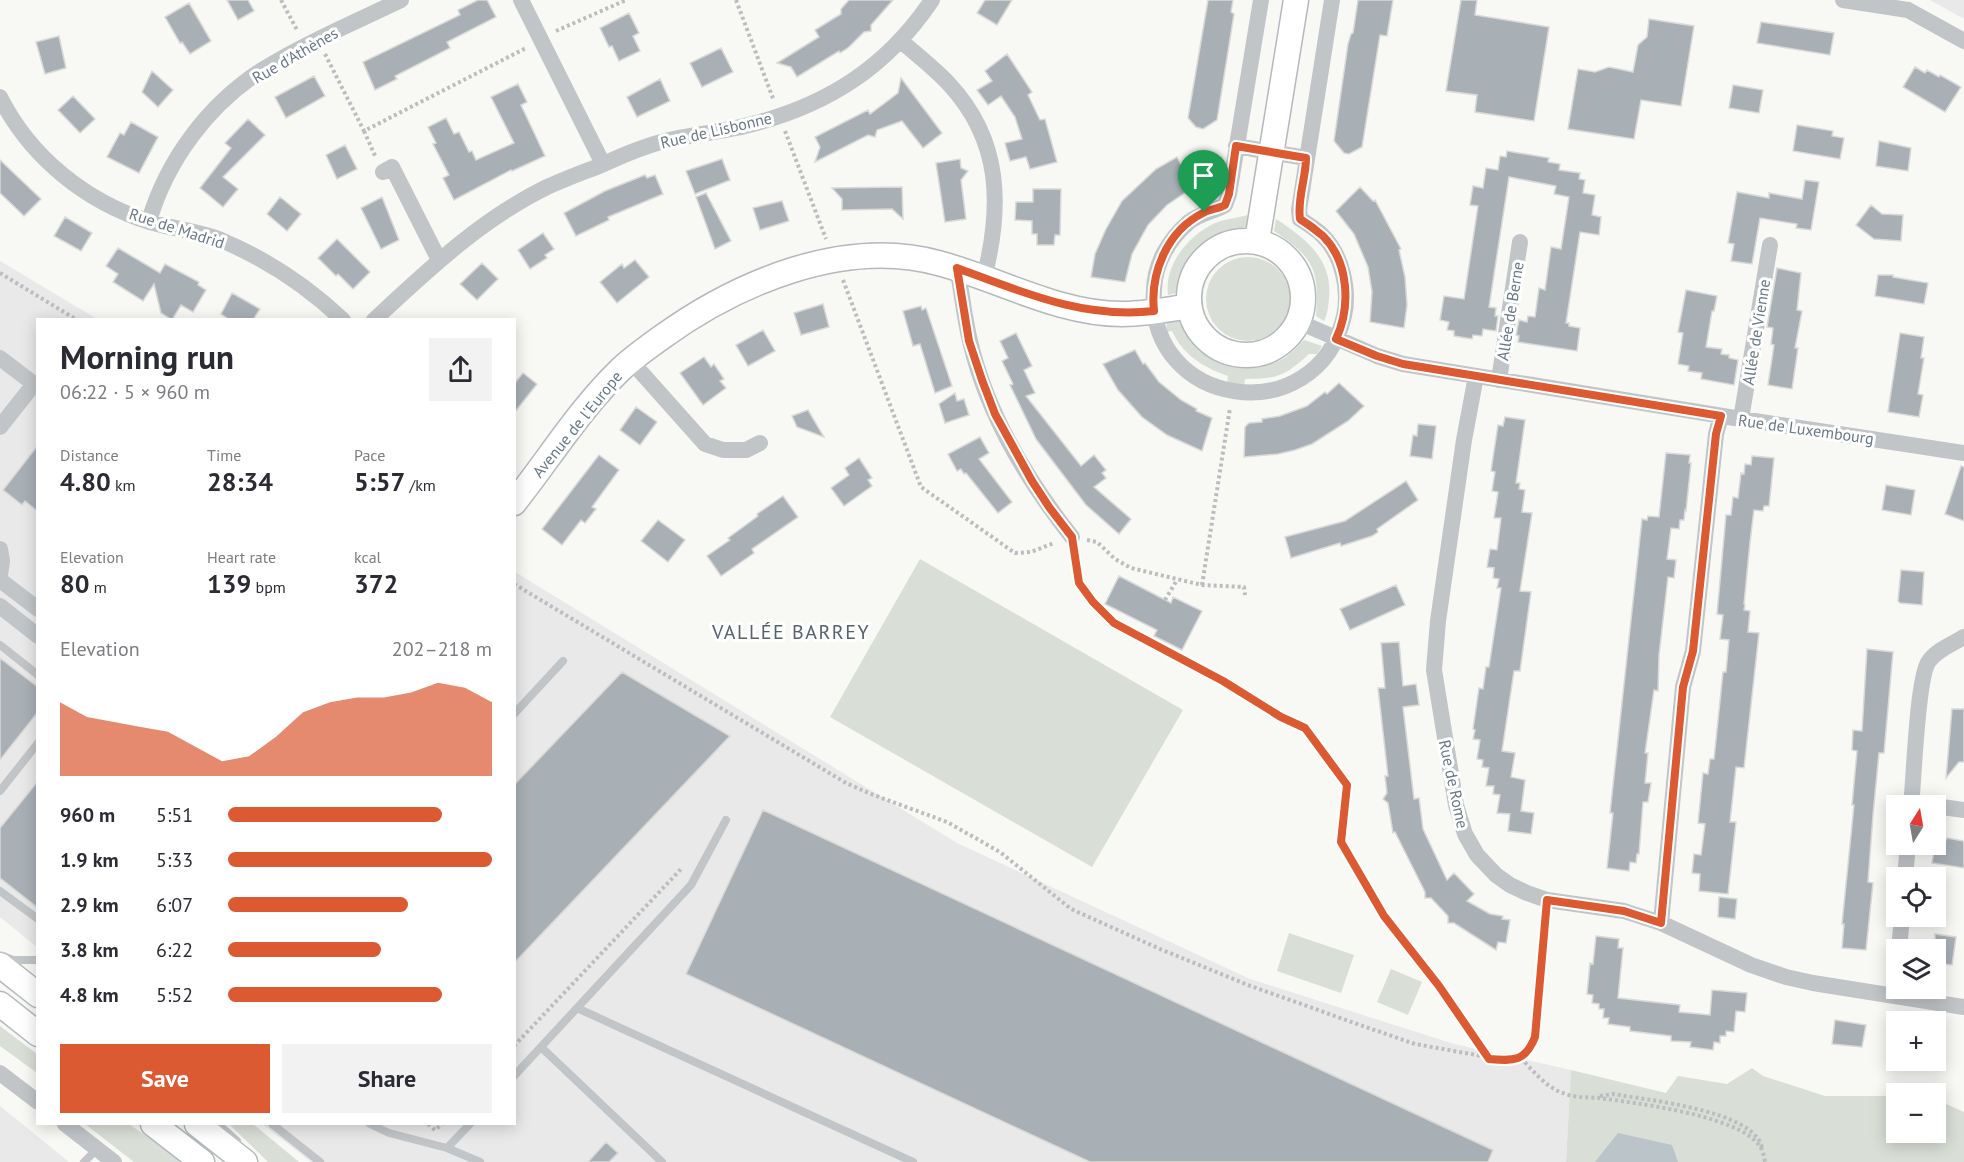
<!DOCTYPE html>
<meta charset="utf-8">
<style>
:root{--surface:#fff;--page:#f2f2f3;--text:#2b2b33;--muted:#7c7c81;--accent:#db5a32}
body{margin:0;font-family:"PT Sans",sans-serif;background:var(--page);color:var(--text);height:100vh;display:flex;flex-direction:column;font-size:22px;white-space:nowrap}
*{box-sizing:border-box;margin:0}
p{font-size:20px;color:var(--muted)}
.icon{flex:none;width:33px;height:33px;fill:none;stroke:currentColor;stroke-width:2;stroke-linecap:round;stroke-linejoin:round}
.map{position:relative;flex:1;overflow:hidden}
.panel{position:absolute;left:36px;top:318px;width:480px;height:807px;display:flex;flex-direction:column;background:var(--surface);border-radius:0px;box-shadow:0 3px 15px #0003}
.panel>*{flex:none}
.needle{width:39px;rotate:11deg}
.buttons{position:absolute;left:1886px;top:795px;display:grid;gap:12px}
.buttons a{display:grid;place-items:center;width:60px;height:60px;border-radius:0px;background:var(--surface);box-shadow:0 3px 15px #0003;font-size:30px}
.pin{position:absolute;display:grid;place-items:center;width:51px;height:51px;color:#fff;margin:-62px -26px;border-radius:50% 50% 50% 0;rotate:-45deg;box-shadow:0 0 6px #0007}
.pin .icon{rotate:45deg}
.round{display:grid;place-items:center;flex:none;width:63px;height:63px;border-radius:0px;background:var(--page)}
.headline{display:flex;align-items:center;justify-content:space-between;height:102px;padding:0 24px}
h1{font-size:33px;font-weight:700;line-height:45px}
.figures{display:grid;grid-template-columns:repeat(3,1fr);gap:9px;height:102px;padding:6px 24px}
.figures div{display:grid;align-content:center}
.figures b{font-size:26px;font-weight:700}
.figures small{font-size:16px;font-weight:400}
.figures p{font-size:16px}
.chart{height:168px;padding:12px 24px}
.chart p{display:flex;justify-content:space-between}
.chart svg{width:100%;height:108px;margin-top:6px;fill:var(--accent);opacity:.7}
.action{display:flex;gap:12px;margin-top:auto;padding:12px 24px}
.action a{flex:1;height:69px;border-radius:0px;background:var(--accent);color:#fff;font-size:24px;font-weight:700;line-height:69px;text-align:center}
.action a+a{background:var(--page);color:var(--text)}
ul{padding:0 24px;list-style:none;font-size:20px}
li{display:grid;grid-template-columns:96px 72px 1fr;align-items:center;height:45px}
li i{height:15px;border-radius:8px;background:var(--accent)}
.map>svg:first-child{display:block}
.built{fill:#e8e9e8}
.green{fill:#d9ded6}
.water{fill:#bac4c9}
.building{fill:#a8b0b6;stroke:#d9d9d7;stroke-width:1.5}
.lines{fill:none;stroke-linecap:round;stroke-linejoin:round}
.secondary-casing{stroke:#b3b9bd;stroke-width:27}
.path{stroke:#bbbec0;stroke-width:4;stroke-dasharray:3 3;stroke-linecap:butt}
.lane{stroke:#c1c5c8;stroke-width:8}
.street{stroke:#c1c5c8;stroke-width:16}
.secondary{stroke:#fff;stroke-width:24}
.route-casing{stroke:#fff;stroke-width:12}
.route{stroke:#db5a32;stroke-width:8}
.labels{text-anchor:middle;stroke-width:6;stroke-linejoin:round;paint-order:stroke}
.street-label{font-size:16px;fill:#687885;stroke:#fff}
.quarter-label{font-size:20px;letter-spacing:1.5px;fill:#56616a;stroke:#fff}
</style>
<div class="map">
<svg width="1964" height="1162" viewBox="0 0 1964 1162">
<rect width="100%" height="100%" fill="#f8f8f5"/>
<path class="built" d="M1930,0H1964V19Z
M0,261L97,319L38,320L37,947L0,917Z
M515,572L957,843L1250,979L1454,1044L1571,1070L1566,1162H311L262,1124H514Z
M0,1106L69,1162H0Z"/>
<path class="green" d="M1248,215L1246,227C1200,238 1189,247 1177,293L1168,295C1164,264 1189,235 1215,223C1225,219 1237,218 1248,215Z
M1276,219C1305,238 1333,259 1329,298C1328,306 1328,314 1324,321L1316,316C1320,269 1313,257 1274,231Z
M1206 299a42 42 0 1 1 84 0a42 42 0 1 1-84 0Z
M1177,317C1197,346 1213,368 1251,366C1262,366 1273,364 1283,359C1291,354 1298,346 1304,340L1322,346L1317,354H1309C1285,376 1277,379 1245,379L1244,386L1227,384L1228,376C1203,367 1184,356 1172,331L1167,332L1166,318Z
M920,559L1183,710L1092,867L830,717Z
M1289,933L1354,955L1341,993L1277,971Z
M1391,969L1422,982L1408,1015L1377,1002Z
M0,1026L37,1054V1073L0,1046Z
M1752,1068L1763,1076L1825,1096H1896V1132H1935V1099L1964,1112V1162H1566L1571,1070L1666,1093L1678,1076L1727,1084Z
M85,1124H129L183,1162H134Z
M229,1124H253L299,1162H268Z"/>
<path class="water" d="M1618,1133L1672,1145L1678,1162H1595Z"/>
<path class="building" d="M227,0H248L254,11L238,20Z
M478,0H487L496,17L447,42L450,48L395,76L397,79L375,90L363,62L460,15L458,10Z
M849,0H893L871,25V31L864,32L848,48L840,53L839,51L797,77L791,67L777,63L819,37L815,30L841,14V9Z
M985,0H1012L997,25L977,13Z
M1208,0H1233L1231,12L1234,14L1217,120L1203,129L1196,127L1188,118Z
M1358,0H1393L1387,36L1380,35L1362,147L1349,154L1344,153L1334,141L1348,44L1351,34L1353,33Z
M1461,0H1477L1475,15L1549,27L1534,121L1475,112L1477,95L1446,91Z
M189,3L211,41L190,54L182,42L180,43L165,17Z
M629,13L639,33L633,36L640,51L619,61L612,46L609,47L600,28Z
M1649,19L1694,26L1681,106L1641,100L1634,139L1568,129L1578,69L1595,72L1609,67L1633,72L1638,45L1647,37Z
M1761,22L1834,33L1830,55L1757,43Z
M59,36L66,68L45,74L36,42Z
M721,48L733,72L702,87L690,63Z
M1007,54L1032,92L1028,95L1040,120L1045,119L1057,162L1030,169L1026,157L1010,161L1005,143L1022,139L1015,117L1001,96L988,105L977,90L992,81L985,71Z
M1915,67L1925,73L1927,70L1939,77L1940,75L1961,87L1945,112L1903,87Z
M152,71L173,90L158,107L142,92Z
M314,76L325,96L286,118L275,97Z
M901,78L942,133L923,148L902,121L877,130L875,137L868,135L815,162L820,147L815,137L868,110L870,114L898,93Z
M660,79L670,101L637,117L627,97Z
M518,84L527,102L521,105L545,156L512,171L511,170L454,200L443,178L449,175L433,144L436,143L428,127L446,118L454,134L459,132L469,152L472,151L476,160L514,143L491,97Z
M1733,85L1763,90L1759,113L1729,108Z
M73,96L95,119L80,133L58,110Z
M248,119L265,135L223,177L238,189L223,207L200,188L231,148L225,143Z
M131,122L158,137L139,173L107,157L120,133L124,135Z
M1797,125L1833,131L1832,136L1844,138L1840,159L1793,151Z
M1879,141L1911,148L1908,171L1876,166Z
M345,145L357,169L337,179L326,155Z
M1507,151L1549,158L1548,162L1560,164L1559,170L1580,173L1579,179L1585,180L1583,193L1595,195L1592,215L1601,217L1599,235L1580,232L1566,323H1569V326L1580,328L1577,351L1518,342L1519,336L1516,335L1519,320L1527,322L1528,316L1535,317L1539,288L1545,290L1551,247L1561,249L1569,197L1554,194L1556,186L1509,177L1489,307L1496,308L1495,316H1498L1496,331L1483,329L1482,336L1473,335L1472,339L1454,336V331L1447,330L1449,322L1440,320L1444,296L1464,299L1478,206L1470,205L1473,186L1483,188L1486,168L1498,170L1500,156L1506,157Z
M1177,157L1192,188L1167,205L1148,225L1132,254L1125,282L1091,277L1095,254L1106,229L1122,201L1156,169Z
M722,159L730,180L695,194L686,171Z
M960,159L961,168L968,171L961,180L966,219L945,222L936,163Z
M0,160L41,199L24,216L0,193Z
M645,175L647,178L655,175L663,194L608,217L609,220L576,236L564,213L605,191Z
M1805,180L1819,182L1811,230L1796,228L1797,224L1760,218L1752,264L1731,261L1734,244L1728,243L1737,192L1769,198V193L1802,199Z
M902,187L903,219L892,209L842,210V199L832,188Z
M1360,187L1373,201L1375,200L1401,249L1399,250L1405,277L1407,305L1404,328L1370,322L1372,292L1368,267L1354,234L1336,211Z
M1033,189H1061L1060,235H1055L1054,245H1037V234H1032V221L1015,220L1016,202H1033Z
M706,193L731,241L715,249L696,197Z
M280,197L301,214L287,231L267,214Z
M382,197L399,240L381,249L361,208Z
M782,201L789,221L760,230L753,208Z
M1871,205L1882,214L1903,215L1901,241L1874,239L1856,225Z
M65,217L92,233L81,251L54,236Z
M543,233L554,249L545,255L547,258L530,269L518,250Z
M337,239L370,272L353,289L338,274L336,276L318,258Z
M118,248L160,273L165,264L199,282L198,285L206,290L193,312L181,305L172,320L161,313L154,284L143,301L113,282L118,274L106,266Z
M635,260L649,277L617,303L600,282L622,264L624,268Z
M482,263L498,279L477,300L460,284Z
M1777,268L1801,273L1797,310L1802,311L1795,348H1798L1792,389L1768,385L1774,345L1771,344L1773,328L1767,327Z
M1878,275H1893V277L1928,283L1924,304L1875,296Z
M1686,290L1717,296L1714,311H1712L1706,347L1722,349L1721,354L1729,355V358L1738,360L1734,385L1701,379L1702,373L1688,371L1689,366L1678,364L1683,333L1678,332Z
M232,293L260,309L253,320H230L221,314Z
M823,304L829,327L801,335L794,313Z
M921,306L922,310L926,308L952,386L935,393L920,344L913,346L903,311Z
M763,330L775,351L748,366L736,345Z
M1016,333L1032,366L1024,370L1035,393L1026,396L1081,466L1094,455L1106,470L1102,473L1106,478L1094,487L1131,519L1119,534L1086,505L1036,439L1010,385L1013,384L1002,361L1008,358L1000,341Z
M1900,333L1924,337L1921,358H1924L1918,394L1923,395L1919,417L1888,412Z
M1135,350L1143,364L1145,363L1159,382L1181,400L1197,409L1196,411L1212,418L1202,451L1167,435L1142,417L1118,390L1103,364Z
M704,357L711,367L714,364L724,379L720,381L726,388L703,405L680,373Z
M523,373L537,384L514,413V384Z
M1339,383L1364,406L1348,421L1312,444L1295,450L1278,454L1244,457L1245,427L1249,423L1262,422V419L1280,416L1307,406L1325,392L1327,394Z
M955,393L957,401L964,399L969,415L945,423L939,404Z
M636,407L657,422L640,445L620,430Z
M808,410L824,437L797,427L792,416Z
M1505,417L1525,420L1516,483H1520L1519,489L1525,490L1522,512L1532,513L1520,591L1531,592L1520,671H1514L1502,751L1515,753L1511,777L1525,780L1521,811L1534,813L1531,834L1508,831L1510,814L1497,813L1500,795L1493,794L1494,786H1486L1489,768L1482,767L1483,760L1477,759L1480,740L1473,739L1475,730L1473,729L1479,688L1483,689L1486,667H1489L1501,588H1497L1499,579L1493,578L1494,568L1487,567L1490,549L1497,550L1501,518H1494L1498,492L1492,491L1495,472L1491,471L1498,425L1503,426Z
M1418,424L1436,426L1432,459L1410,456L1413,435L1417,436Z
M980,437L989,453L979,459L1012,502L998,513L966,473L964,474L961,469L957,471L948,454Z
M38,445V512L25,501L22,505L3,490Z
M1666,453L1690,455L1689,463H1691L1686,511L1685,510L1684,520H1680L1679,529L1671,528L1667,559L1676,560L1674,578L1668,577L1659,655L1658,691L1654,690L1645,753H1648L1645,783H1651L1648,802H1643L1639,854H1637L1636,863L1630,862L1629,871L1607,868L1613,813H1610L1642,519L1647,520L1648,516L1659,517Z
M599,455L619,470L592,507L596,509L585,523L581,520L562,545L542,529Z
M1752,456L1774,458L1769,506H1764L1763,511L1754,510L1750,542L1744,604L1745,605L1744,610L1750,611L1748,632L1759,633L1744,768L1736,767L1730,822H1736L1728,894L1699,891L1700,874L1692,873L1694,854L1701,855L1705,824L1698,823L1703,773L1708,774L1710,759H1714L1723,672H1726L1729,640L1720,639L1723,615L1717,614L1726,515H1731L1733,497L1738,498L1741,473L1744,474L1745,464L1751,465Z
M859,458L872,478L868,480L872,486L844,506L831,488L849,475L845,468Z
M1961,466L1964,467V521L1945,514Z
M1406,481L1418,500L1377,529L1378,532L1372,536L1341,546L1340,543L1291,558L1285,537L1345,521Z
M1886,485L1915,490L1911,515L1882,510Z
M783,496L798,517L752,549L754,553L721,576L707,556L730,540L728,538L758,516L757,514Z
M658,520L685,540L668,562L641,541Z
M1901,570L1924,572L1922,605L1900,603L1898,601Z
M1119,576L1171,603L1173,597L1202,611L1182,650L1154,636L1157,630L1105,604Z
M1396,585L1405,605L1350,630L1340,609Z
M1399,642L1403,686L1416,684L1419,705L1403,707L1414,799L1419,798L1423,829L1447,880L1454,873L1474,894L1467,901L1490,914L1503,916L1502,919L1510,920L1506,943L1498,942L1496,950L1454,923H1448V916L1431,898H1425V892L1395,832L1393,833L1388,803L1383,799L1387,793L1385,776H1388L1378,688H1385L1381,643Z
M1867,649L1893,652L1884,753H1879L1873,815L1868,882L1873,883L1866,950L1842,948L1844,924H1842L1854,805H1852L1857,751L1852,750L1853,730L1862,731Z
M0,658L38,687V712L0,760Z
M622,672L730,736L514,963V785Z
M1952,709H1964V762H1959L1946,778Z
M38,781V908L0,878V828Z
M763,810L1493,1150L1488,1162H1090L686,974Z
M1947,838L1964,841V868L1932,863L1936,839L1946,840Z
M1719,897L1737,899L1735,919L1718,917Z
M1935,934L1956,937L1952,965L1935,963Z
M1596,936L1619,939L1618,948H1623L1618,998L1680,1005L1679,1012L1710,1015L1712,990L1747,993L1745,1012L1736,1011L1734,1032L1726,1031V1036H1720V1043L1714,1042L1713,1050L1690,1047L1691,1042L1671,1041V1036L1630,1031V1027L1608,1024L1609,1018H1603L1604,1009H1599V1004L1592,1003L1593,995L1587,994L1590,963L1593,964Z
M1835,1020L1866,1025L1862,1047L1832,1044Z
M606,1142L618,1153L609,1162H588Z"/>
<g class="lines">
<defs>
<path id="secondary" d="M1189 298a57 57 0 1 1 114 0a57 57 0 1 1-114 0Z
M1257,241L1296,0
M514,503C549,459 579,410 619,371C632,358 647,348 662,337C737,283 844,237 938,263C999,279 1058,314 1122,314C1144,314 1167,310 1189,306
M0,965L38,995
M0,1004L38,1034
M153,1124L202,1162
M197,1124L245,1162"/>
</defs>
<use href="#secondary" class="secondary-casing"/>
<path class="path" d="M281,0L297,30
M736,0L774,101
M556,31L626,0
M325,54L364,131L526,48
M364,131L376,158
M785,131L826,239
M0,273L77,320
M843,280L921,487L1015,553L1031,552L1054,543
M1087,540L1097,542L1115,559L1131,568L1202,585L1244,587L1245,595
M1075,554L1079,583L1093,602L1114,623L1223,681L1281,717L1305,728L1347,785L1341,842L1384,916L1439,986L1489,1058
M514,584L846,783L871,794L947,822L1000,852L1071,909L1160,949L1248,985L1360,1025L1415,1044L1504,1060L1521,1058L1528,1051L1535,1037L1536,1029L1545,916
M1202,585L1230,408
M1165,600L1177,580
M514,1046L682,868
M1521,1058C1532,1070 1547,1088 1563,1093C1574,1098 1587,1097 1599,1098C1635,1103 1737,1115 1759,1145C1763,1150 1764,1156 1765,1162
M1600,1096L1613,1094C1645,1100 1755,1110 1762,1148
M428,1124L435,1130L442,1124"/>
<path class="lane" d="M0,645L38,675
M514,714L563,661
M0,791L38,743
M0,891L38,919
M3,956L13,960H38
M577,1008L691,885L726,820
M541,1047L662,1162
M514,1076L577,1008L913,1162
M218,1124L237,1141
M272,1124L320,1162
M370,1124L389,1133L447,1148L470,1124
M447,1148L480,1162
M84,1162L97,1149"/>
<path class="street" d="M521,0L603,164
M1261,0L1229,194L1225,205C1213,212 1200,213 1189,222C1169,239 1155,263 1154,289C1145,409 1317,433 1344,316C1350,290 1342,254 1322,235C1316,229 1308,224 1300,219L1299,210L1332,0
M1843,0L1908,10L1964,41
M901,41C917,55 934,68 949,84C1002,141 1002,207 984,278
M0,97C30,157 86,202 150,222C174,229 198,231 221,240C266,259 307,286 343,320
M1236,146L1306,158
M383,172L392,167L439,260
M149,221C167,160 208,105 262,70C306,43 355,22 401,0
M957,268C962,292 964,317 970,341C987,414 1026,479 1072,537
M374,320C428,270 480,220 547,187C563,180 580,173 597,167C619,157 641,147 665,141C693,134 722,132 749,125C828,105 887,67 932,0
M1299,322L1377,356L1403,364L1741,419L1964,453
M0,358L34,384L0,427
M631,361L705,444L723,450H746L760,443
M1476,376L1464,440L1438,621L1434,670L1456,805L1465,834L1477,855L1496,875L1510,885L1527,893L1547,900L1624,911L1661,923L1751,965L1786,977L1813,983L1964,1007
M1499,380L1520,242
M1741,419L1770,245
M0,549L2,561L0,575
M0,580L38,609
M0,606L38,636
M1911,806C1914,780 1917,676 1929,661C1937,650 1952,644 1964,637
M1935,806L1964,810
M1905,878L1908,844
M1661,923L1683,687L1693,651L1716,434L1721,416
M1899,950L1902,916
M1894,996L1896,978
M0,1073L38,1102
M65,1124L114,1162"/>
<use href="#secondary" class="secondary"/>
</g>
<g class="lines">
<defs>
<path id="route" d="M1236,146L1306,158C1306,178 1297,199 1300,219C1308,224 1316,230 1323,236C1349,262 1351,307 1336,339L1377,356L1403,364L1721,416L1716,434L1693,651L1683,687L1661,923L1624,911L1547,900L1535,1037C1525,1062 1514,1061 1489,1059L1439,986L1384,916L1341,842L1347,785L1305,728L1281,717L1223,681L1114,623L1093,602L1079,583L1072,537L1049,507L1032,481L995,414L982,380L969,341L957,268C1022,292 1083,319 1154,311C1150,273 1167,231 1203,213C1210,209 1218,209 1225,205L1229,194Z"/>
</defs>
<use href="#route" class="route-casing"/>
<use href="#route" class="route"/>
</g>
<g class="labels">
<g class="street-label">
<text transform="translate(295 55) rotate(-30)" y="6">Rue d'Athènes</text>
<text transform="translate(716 130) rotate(-13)" y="6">Rue de Lisbonne</text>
<text transform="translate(177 228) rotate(18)" y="6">Rue de Madrid</text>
<text transform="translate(1510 311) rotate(-81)" y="6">Allée de Berne</text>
<text transform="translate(1756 332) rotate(-81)" y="6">Allée de Vienne</text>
<text transform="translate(577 424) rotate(-51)" y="6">Avenue de l'Europe</text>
<text transform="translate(1806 429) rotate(8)" y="6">Rue de Luxembourg</text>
<text transform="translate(1454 784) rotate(78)" y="6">Rue de Rome</text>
</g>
<g class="quarter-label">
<text x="791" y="639">VALLÉE BARREY</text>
</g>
</g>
</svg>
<div class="buttons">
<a><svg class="needle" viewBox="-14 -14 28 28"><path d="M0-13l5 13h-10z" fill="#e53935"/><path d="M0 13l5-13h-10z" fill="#7c7c81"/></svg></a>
<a><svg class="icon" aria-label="locate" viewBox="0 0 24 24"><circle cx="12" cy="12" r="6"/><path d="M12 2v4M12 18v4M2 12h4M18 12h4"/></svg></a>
<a><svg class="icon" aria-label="layers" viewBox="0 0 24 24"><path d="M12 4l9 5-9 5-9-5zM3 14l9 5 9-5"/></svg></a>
<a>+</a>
<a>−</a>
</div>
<div class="pin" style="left:1204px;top:212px;background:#1e9e55"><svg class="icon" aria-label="arrive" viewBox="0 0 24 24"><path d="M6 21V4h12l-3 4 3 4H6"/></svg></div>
<section class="panel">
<div class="headline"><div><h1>Morning run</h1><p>06:22 · 5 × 960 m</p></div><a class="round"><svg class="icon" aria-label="share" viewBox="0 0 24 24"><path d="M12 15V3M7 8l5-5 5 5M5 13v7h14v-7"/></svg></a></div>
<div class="figures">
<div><p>Distance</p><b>4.80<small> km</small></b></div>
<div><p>Time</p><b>28:34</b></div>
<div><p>Pace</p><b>5:57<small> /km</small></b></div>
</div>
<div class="figures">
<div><p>Elevation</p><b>80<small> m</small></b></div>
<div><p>Heart rate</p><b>139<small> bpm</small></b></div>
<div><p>kcal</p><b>372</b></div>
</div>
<div class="chart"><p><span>Elevation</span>202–218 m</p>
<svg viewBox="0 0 160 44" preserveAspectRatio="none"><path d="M0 44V14L10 20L20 22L30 24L40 26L50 32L60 38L70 36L80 28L90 18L100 14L110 12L120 12L130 10L140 6L150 8L160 14V44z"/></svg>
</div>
<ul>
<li><b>960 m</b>5:51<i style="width:81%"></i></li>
<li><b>1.9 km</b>5:33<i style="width:100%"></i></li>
<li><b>2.9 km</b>6:07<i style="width:68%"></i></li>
<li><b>3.8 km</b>6:22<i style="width:58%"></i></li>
<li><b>4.8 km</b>5:52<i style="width:81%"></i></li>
</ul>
<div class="action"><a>Save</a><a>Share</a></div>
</section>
</div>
